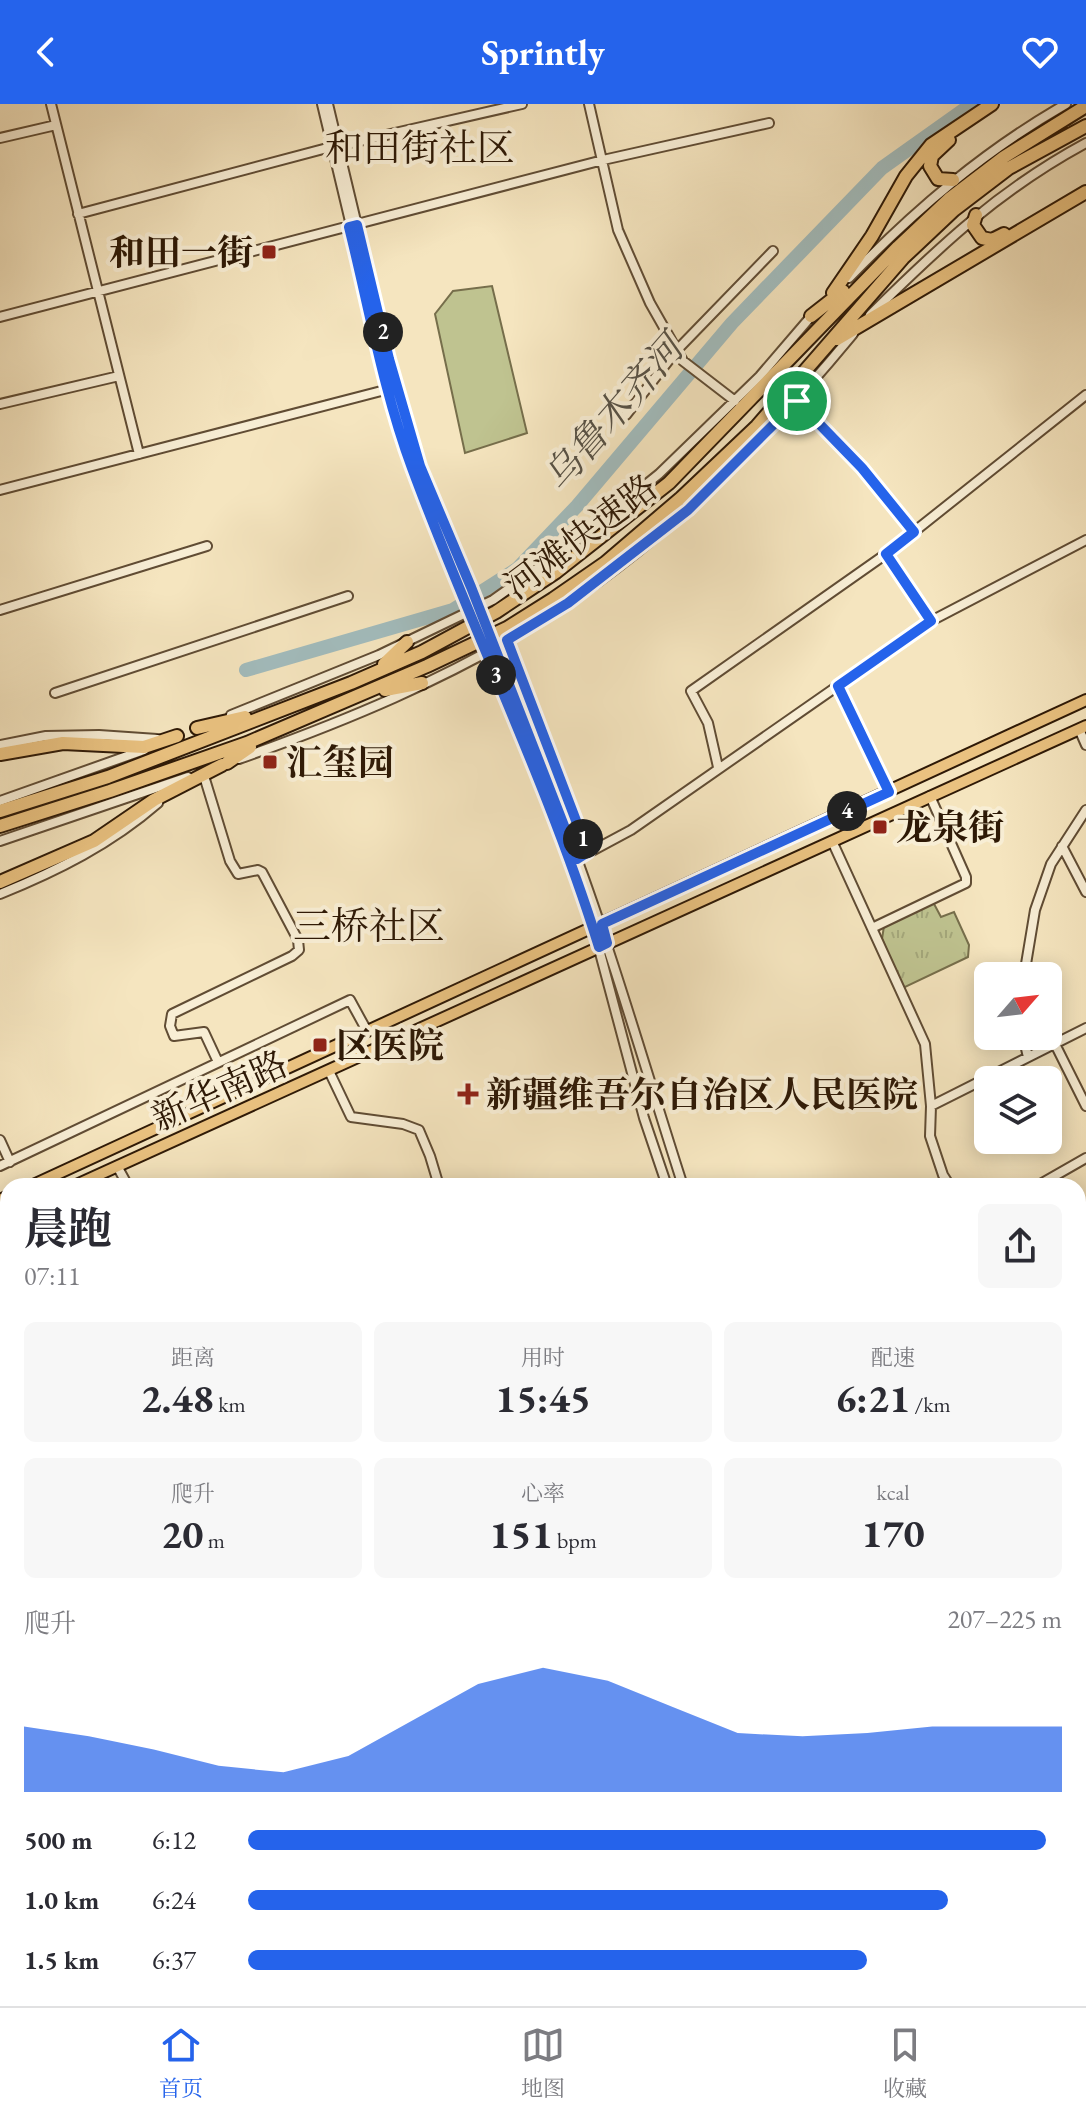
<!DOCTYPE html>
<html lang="zh">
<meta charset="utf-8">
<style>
:root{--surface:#fff;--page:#f7f7f7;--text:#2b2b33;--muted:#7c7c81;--line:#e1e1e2;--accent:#2563eb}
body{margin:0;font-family:"EB Garamond","Noto Serif SC",serif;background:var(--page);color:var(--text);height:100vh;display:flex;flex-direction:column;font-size:30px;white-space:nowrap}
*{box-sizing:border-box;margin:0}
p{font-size:26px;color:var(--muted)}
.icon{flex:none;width:44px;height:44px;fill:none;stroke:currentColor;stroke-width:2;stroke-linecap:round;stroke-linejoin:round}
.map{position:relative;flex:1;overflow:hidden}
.sheet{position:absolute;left:0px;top:1074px;width:1086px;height:828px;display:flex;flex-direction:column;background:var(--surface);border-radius:24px 24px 0 0;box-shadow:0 4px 20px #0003}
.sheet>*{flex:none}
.needle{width:52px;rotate:62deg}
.controls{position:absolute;left:974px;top:858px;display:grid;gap:16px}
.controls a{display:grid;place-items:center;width:88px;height:88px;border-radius:12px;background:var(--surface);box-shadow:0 4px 20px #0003;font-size:40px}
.pin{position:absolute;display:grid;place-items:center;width:68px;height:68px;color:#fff;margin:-34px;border:4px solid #fff;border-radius:50%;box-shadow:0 2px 8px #0007}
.km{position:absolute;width:40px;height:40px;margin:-20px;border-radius:50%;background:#222;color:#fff;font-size:22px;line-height:40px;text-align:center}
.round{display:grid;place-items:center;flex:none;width:84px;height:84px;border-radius:12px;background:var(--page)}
.overview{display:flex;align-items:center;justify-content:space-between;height:136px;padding:0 24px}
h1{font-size:44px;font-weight:700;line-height:60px}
.figures{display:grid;grid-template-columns:repeat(3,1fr);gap:12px;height:136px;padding:8px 24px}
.figures div{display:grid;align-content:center;border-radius:12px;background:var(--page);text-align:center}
.figures b{font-size:40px;font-weight:700}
.figures small{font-size:22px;font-weight:400}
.figures p{font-size:22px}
.chart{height:224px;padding:16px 24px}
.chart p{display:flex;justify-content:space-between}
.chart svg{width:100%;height:144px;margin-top:8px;fill:var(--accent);opacity:.7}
ul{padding:0 24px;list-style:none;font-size:26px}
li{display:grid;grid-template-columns:128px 96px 1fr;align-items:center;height:60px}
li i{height:20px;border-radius:10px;background:var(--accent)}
header{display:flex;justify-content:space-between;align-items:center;height:104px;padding:0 24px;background:var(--accent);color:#fff;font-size:36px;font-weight:700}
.menu{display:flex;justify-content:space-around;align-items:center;height:112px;border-top:2px solid var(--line);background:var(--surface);font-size:22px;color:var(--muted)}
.menu a{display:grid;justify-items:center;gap:4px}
.menu .current{color:var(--accent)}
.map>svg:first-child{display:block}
.grass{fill:url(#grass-tufts);stroke:#766e4b;stroke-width:2}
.park{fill:url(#park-dots);stroke:#766e4b;stroke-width:2}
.garden{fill:#bfc390;stroke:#766e4b;stroke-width:2}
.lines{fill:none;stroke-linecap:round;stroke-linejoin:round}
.river{stroke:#a2bcbd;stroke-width:14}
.minor-casing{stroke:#604c34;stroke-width:12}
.major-casing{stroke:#2e1906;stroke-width:14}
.highway-casing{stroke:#2e1906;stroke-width:16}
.minor{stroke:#f8eed5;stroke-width:8}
.major{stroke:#eac280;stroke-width:10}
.highway{stroke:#eac280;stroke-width:12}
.minor-bridge-casing{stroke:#604c34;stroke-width:12;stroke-linecap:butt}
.highway-bridge-casing{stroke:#2e1906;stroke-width:16;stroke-linecap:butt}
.minor-bridge{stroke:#f8eed5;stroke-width:8}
.highway-bridge{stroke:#eac280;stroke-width:12}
.route-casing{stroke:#fff;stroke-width:16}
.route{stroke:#2563eb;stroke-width:10}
.poi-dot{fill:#8f2418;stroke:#f8eed5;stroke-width:3}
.labels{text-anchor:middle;stroke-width:8;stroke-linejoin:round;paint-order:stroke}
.poi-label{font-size:36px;font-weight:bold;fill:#2e1906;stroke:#f8eed5;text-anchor:start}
.street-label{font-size:36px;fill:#2e1906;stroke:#f8eed5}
.neighbourhood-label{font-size:38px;fill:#2e1906;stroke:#f8eed5}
.water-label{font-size:38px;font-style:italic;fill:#575246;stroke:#f8eed5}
</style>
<header><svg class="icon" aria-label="back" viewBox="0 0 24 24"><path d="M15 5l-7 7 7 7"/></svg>Sprintly<svg class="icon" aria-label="heart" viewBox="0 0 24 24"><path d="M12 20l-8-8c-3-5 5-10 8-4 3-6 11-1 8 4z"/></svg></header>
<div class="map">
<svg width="1086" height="1902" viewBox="0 0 1086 1902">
<defs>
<pattern id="grass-tufts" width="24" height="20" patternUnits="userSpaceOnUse" patternTransform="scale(2)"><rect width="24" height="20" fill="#bfc390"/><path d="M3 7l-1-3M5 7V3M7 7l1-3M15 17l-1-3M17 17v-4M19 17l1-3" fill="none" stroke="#a4a77b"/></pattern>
<pattern id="park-dots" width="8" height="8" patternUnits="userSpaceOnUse" patternTransform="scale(2)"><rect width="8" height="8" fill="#bfc390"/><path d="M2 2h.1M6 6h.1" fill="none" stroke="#a4a77b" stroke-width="1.8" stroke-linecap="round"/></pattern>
</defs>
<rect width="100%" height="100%" fill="#f5e5bf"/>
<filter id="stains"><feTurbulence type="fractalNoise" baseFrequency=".0025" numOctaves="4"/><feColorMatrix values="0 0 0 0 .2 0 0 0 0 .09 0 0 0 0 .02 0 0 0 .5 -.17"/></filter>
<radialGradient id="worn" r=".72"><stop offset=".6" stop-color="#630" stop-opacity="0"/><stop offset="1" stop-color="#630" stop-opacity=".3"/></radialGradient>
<path class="grass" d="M933,798L941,813L954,808L969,841L968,853L903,884L882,835L884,822Z"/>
<path class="park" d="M0,1688L8,1705V1835L0,1837Z"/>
<path class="garden" d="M492,182L527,329L465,349L435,210L453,187Z"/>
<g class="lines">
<path class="river" d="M246,566L453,506L517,465L577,402L732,219L882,64L972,0"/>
<defs>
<path id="minor" d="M51,0L139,350
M322,0L394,302
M328,0L389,255L402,296
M589,0L618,126L650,199L683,257L735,297
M0,34L56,21
M338,42L522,0
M78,110L331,43
M849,174C915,106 984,47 1066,0
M870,211C940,142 999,86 1086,39
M0,213L603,56L769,19
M797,297L862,364L914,428
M0,300L119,272
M626,311L676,247L773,147
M0,386L389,285
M886,450L931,517
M0,506L207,442
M507,536L588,748
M838,582L889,688
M55,589L348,492
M231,611L379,551L493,496L576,437L659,370L760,272L814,209
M1079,625L1086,641
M0,641L46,632L99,631L157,635
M239,655C343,618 448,575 542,516C662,441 763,339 853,230
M718,663L708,619L691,587L886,450L1086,291
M204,672L230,757L238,770L258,766L262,768L298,836L299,846L292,852L172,910L170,922L174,932L204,928L218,958
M0,697L144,646
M567,728C611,844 645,964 683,1082
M560,731L588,804L644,1014L667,1082
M0,737L188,673
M832,737L925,940L931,1002L930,1032L943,1071L950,1082
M1062,742L1086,788
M577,755L631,726L931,517L1086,436
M0,790C57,767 111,740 158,699
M872,824L966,779V773L930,692
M1024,872L1035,806L1051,760L1086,706
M1023,932L1028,953
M1055,940L1086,1002
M329,967L351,1013L403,1020L419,1026L430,1052L439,1082
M931,1002L1086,924
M0,1036L10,1058
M0,1062L350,896L367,927
M117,1062L128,1082
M1037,1082L1086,1054
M1078,1152L1086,1148
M1078,1260L1086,1256
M1078,1299L1086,1314
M1078,1542L1086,1538
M1078,1637L1086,1651
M1078,1652L1086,1666
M0,1846L8,1843
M755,1894L759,1902
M792,1894L796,1902
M1016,1894L1017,1902
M485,1902L488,1894"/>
<path id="major" d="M31,1082L1086,596
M74,1082L1086,622
M0,1096L8,1092
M0,1116L8,1112
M1078,1425L1086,1420
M1078,1435L1086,1430
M0,1572L8,1588
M1078,1670L1086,1669
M211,1894L227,1902
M51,1902L53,1894"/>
<path id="highway" d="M949,36L932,52L930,62L938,75L953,76
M976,111L973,121L982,134L992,136L1004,130
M833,189L872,132L906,72L931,41L992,0
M811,212L843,187
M837,235L1086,88
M384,560L407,538
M385,586L422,579
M197,624L245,613
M0,650L63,639L144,643L177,632
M227,659L250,643
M0,707L108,673L351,579L422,548L496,508L556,468L669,379L898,143L949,95L1004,53L1086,2
M0,722L110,687L247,639L427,562L507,524L553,495L605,459L681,394L757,322L903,154L954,106L1009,64L1086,22
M0,778L94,737L154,696L222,661
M0,1597L8,1615
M0,1652L8,1672
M166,1894L178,1902
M186,1894L202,1902
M38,1902L40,1894"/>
</defs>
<use href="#minor" class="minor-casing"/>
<use href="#major" class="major-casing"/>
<use href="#highway" class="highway-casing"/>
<use href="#minor" class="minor"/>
<use href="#major" class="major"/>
<use href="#highway" class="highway"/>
<defs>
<path id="minor-bridge" d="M402,296L420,362L471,483L567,728
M394,302L412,363L560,731"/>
<path id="highway-bridge" d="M0,1626L8,1646"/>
</defs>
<use href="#minor-bridge" class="minor-bridge-casing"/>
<use href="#highway-bridge" class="highway-bridge-casing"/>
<use href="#minor-bridge" class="minor-bridge"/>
<use href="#highway-bridge" class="highway-bridge"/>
</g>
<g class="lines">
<defs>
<path id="route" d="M357,121L389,255L420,362L471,483L577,755L588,748L507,536L568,499L688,406L797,297L862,364L914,428L886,450L931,517L838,582L889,688L602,820L607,839L599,843C548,679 471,524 412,364C383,286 369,203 349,123Z"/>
</defs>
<use href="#route" class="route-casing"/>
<use href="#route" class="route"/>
</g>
<g class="poi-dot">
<rect x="261" y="140" width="16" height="16" rx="4"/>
<rect x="262" y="650" width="16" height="16" rx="4"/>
<rect x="872" y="715" width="16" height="16" rx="4"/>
<rect x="312" y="933" width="16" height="16" rx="4"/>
<path d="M464 978h8v8h8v8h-8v8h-8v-8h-8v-8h8z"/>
</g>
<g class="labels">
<g class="poi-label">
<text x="253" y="161" text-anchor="end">和田一街</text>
<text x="286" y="671">汇玺园</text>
<text x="896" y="736">龙泉街</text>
<text x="336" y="954">区医院</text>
<text x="486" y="1003">新疆维吾尔自治区人民医院</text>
</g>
<g class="street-label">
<text transform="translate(580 432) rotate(-37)" y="13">河滩快速路</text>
<text transform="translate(219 986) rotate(-24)" y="13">新华南路</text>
</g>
<g class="neighbourhood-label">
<text x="420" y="57">和田街社区</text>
<text x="369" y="835">三桥社区</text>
</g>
<g class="water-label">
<text transform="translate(613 309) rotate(-49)" y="13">乌鲁木齐河</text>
</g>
</g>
<rect width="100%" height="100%" filter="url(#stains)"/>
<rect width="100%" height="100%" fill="url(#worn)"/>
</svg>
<div class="controls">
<a><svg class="needle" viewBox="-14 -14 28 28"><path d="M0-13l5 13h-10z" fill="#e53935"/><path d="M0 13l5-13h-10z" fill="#7c7c81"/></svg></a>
<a><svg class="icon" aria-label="layers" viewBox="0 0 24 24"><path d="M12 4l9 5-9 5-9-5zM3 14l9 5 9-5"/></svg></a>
</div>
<div class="pin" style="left:797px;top:297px;background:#1e9e55"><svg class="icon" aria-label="arrive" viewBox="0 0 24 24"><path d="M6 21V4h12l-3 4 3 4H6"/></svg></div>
<b class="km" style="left:583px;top:735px">1</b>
<b class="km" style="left:383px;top:228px">2</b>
<b class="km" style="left:496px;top:571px">3</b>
<b class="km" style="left:847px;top:707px">4</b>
<section class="sheet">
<div class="overview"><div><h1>晨跑</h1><p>07:11</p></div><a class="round"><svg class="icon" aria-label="share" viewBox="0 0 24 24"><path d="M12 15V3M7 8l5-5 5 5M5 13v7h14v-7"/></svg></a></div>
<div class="figures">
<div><p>距离</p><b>2.48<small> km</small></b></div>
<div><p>用时</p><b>15:45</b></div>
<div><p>配速</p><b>6:21<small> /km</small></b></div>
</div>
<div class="figures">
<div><p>爬升</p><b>20<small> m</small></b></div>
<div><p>心率</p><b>151<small> bpm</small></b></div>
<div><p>kcal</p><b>170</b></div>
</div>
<div class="chart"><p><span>爬升</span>207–225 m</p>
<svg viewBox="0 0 160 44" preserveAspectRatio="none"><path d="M0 44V24L10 27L20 31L30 36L40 38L50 33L60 22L70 11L80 6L90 10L100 18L110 26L120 27L130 26L140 24L150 24L160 24V44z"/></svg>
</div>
<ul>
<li><b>500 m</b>6:12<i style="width:98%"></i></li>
<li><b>1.0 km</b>6:24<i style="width:86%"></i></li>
<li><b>1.5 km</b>6:37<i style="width:76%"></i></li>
</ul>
</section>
</div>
<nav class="menu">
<a class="current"><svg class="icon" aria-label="home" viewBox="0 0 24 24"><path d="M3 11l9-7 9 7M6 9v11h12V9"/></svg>首页</a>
<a><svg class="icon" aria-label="map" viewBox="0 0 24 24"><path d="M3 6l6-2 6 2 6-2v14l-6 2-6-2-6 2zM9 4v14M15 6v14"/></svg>地图</a>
<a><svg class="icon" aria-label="saved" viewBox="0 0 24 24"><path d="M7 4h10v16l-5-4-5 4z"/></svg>收藏</a>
</nav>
